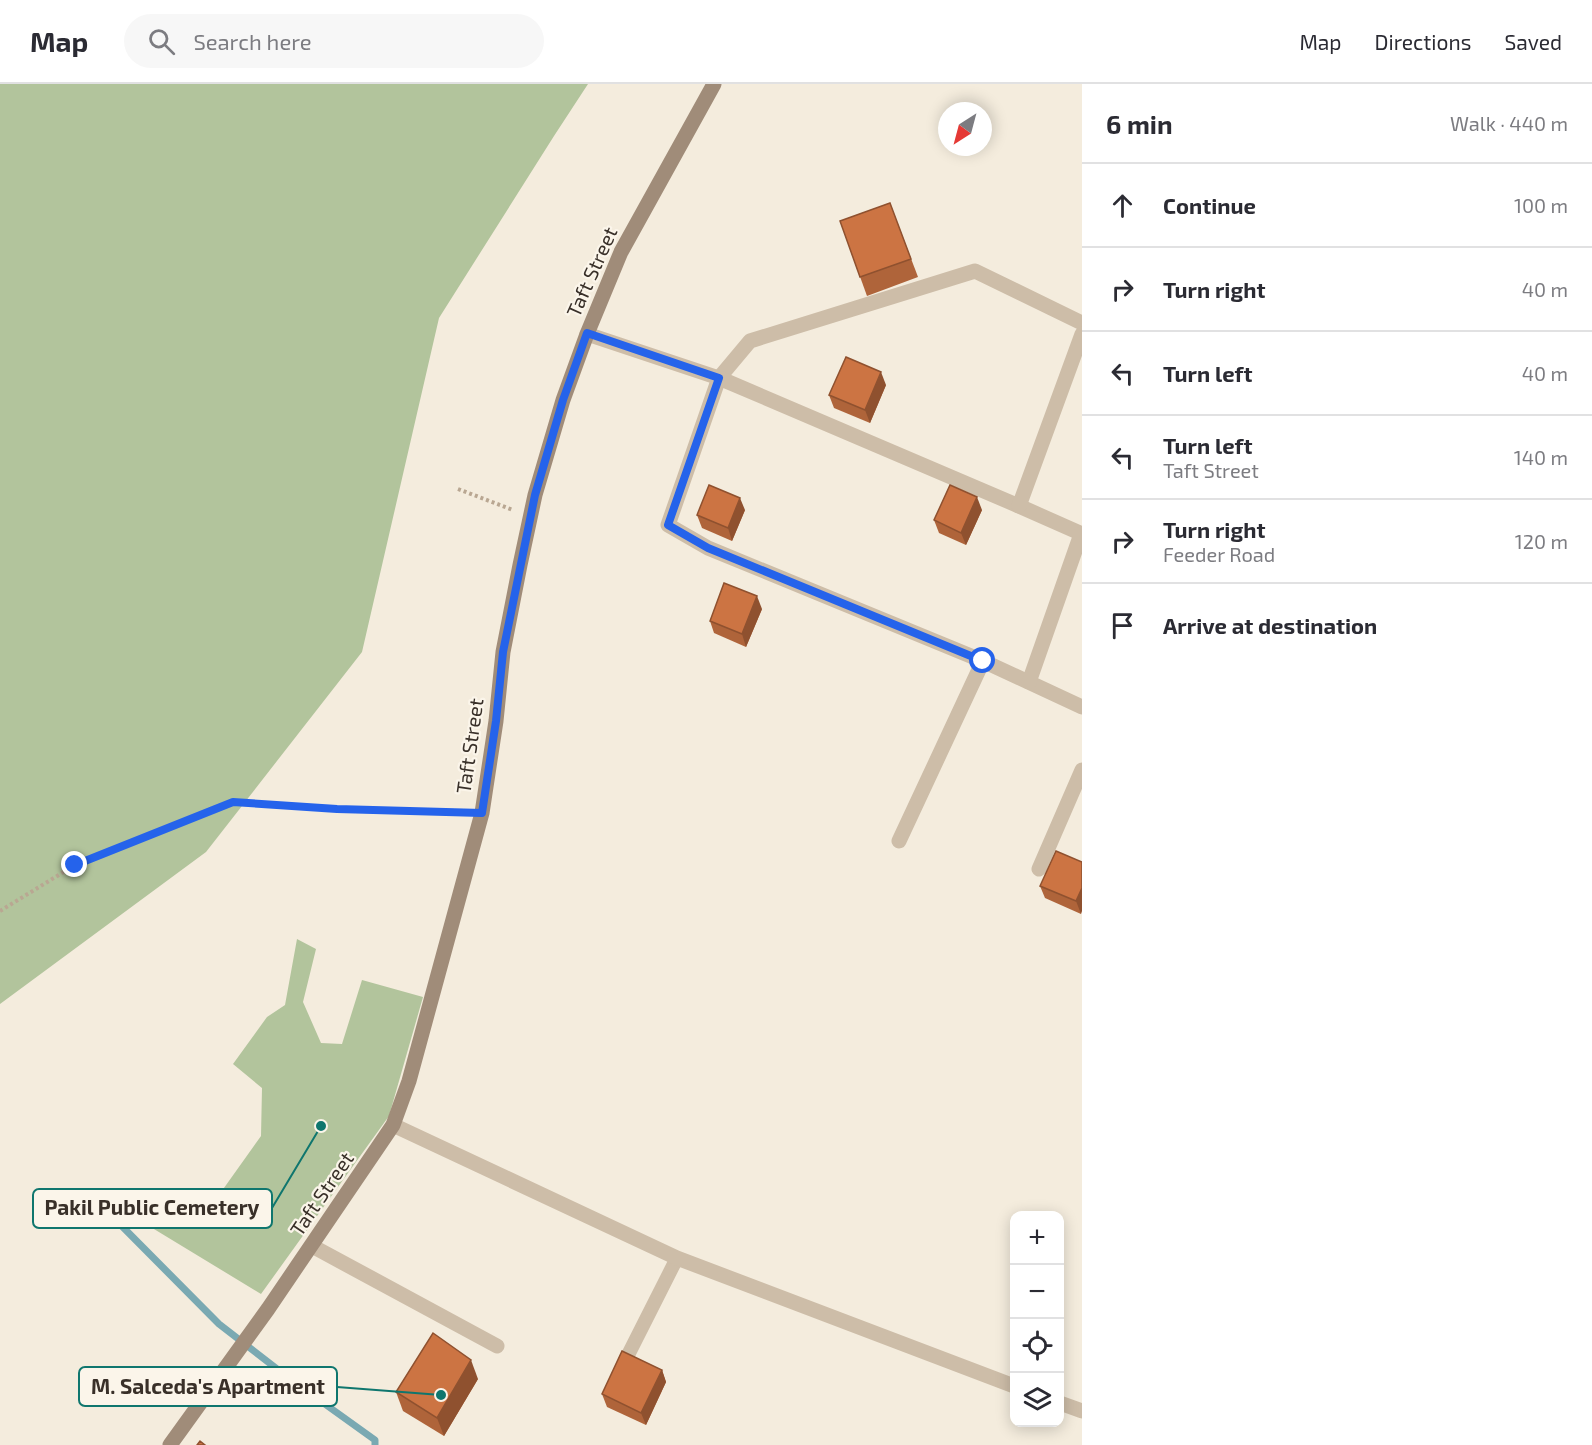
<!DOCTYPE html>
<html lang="en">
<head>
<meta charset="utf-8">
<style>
	:root { --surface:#fff; --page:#f7f7f7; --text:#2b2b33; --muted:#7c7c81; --line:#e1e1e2 }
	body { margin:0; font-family:"Exo 2",sans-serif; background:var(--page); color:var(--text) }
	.controls { position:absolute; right:18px; bottom:18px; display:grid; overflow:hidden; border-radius:12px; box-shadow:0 3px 15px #0003 }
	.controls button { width:54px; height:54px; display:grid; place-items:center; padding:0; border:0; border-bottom:2px solid var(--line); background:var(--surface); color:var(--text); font:30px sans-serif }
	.compass { position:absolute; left:938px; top:18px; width:54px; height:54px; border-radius:50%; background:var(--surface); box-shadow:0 3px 15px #0003; rotate:216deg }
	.stop { position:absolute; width:18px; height:18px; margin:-14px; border:4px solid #2563eb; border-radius:50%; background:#fff }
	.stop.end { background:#2563eb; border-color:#fff; box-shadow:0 2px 6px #0008 }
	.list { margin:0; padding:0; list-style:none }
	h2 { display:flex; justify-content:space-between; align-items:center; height:78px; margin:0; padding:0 24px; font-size:26px }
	h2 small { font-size:20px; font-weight:400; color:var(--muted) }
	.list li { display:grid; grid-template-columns:39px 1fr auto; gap:18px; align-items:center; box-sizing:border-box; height:84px; padding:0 24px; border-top:2px solid var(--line) }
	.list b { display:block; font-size:22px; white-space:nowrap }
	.list p { margin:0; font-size:20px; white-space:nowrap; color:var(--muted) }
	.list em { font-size:20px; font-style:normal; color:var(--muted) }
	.icon { flex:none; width:33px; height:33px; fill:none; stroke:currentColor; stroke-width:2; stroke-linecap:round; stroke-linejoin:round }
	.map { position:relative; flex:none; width:1082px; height:1361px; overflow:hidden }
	header { display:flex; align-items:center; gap:36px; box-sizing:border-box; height:84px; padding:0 30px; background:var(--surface); border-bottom:2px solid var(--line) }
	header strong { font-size:28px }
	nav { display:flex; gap:33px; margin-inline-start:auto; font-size:21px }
	.search { width:420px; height:54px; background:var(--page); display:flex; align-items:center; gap:15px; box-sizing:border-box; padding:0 21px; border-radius:33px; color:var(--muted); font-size:22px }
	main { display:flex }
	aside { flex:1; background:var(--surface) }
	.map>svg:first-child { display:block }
</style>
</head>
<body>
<header>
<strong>Map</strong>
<div class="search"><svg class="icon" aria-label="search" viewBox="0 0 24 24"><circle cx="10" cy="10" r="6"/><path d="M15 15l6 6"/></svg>Search here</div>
<nav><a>Map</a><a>Directions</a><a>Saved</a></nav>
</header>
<main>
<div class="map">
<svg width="1082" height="1361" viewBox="0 0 1082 1361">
	<rect width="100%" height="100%" fill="#f4ecdd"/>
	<!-- green -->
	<g fill="#b2c49c">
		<path d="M 0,0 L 588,0 L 554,52 L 439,234 L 362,568 L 206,768 L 0,920 Z"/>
		<path d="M 297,855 L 316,865 L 303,918 L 321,959 L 342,960 L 362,896 L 423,913 L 389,1032 L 261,1210 L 149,1142 L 178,1114 L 209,1125 L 261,1052 L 262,1004 L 233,980 L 267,933 L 285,921 Z"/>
	</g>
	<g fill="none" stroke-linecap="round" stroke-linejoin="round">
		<!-- stream -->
		<path stroke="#7aa9b2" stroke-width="7" d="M 91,1111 L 219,1240 L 290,1295 L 375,1356 L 375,1361"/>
		<!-- path -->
		<g stroke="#b9a792" stroke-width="4" stroke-dasharray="3 3" stroke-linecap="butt">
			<path d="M 458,405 L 513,426"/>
			<path d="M 0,827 L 75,781 L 233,718 L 337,725 L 463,728"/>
		</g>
		<!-- service -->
		<path stroke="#cdbda8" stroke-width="14" d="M 625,1277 L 677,1174"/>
		<!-- minor -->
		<g stroke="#cdbda8" stroke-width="15">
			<path d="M 1082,239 L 975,187 L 750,257 L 719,294 L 668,441 L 708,464 L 983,577 L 1082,623"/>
			<path d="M 587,250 L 719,294 L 1019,422 L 1082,450"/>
			<path d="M 1019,422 L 1082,250"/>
			<path d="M 1029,598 L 1081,450"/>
			<path d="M 899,757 L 983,577"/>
			<path d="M 1039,785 L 1082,686"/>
			<path d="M 393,1041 L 677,1174 L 1014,1302"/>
			<path d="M 312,1162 L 497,1262"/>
			<path d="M 1060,1319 L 1082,1327"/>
		</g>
		<!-- secondary -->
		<path stroke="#a08c79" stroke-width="15" d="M 170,1361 L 268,1225 L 393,1041 L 409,997 L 482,729 L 496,637 L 503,568 L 520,481 L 535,411 L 563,316 L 587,250 L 621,168 L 714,0"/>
	</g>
	<!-- wall -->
	<g fill="#af643a">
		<path d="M 890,119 L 918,193 L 867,212 L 840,137 Z"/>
		<path d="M 886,301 L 870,339 L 834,324 L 829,311 Z"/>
		<path d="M 745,426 L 732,457 L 702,444 L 697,431 Z"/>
		<path d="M 982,426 L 966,461 L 939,449 L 934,436 Z"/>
		<path d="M 762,525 L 746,563 L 714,549 L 710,537 Z"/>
		<path d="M 1082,778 L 1081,830 L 1045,814 L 1040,802 Z"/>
		<path d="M 662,1286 L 666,1298 L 646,1341 L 607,1323 L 602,1310 Z"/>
		<path d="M 478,1295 L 444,1352 L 403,1327 L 396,1308 Z"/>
	</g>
	<!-- shaded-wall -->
	<g fill="#8f512f">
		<path d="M 881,288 L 886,301 L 870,339 L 865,326 Z"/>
		<path d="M 977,413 L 982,426 L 966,461 L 961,449 Z"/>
		<path d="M 740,414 L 745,426 L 732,457 L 728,444 Z"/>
		<path d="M 757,512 L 762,525 L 746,563 L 742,550 Z"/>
		<path d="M 1082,804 L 1082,827 L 1081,830 L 1076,817 Z"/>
		<path d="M 471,1276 L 478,1295 L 444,1352 L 437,1334 Z"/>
		<path d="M 662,1286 L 666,1298 L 646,1341 L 641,1329 Z"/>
	</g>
	<!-- building -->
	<g fill="#cc7443" stroke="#8f512f" stroke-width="1.5">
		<path d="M 890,119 L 911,175 L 860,193 L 840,137 Z"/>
		<path d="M 846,273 L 881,288 L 865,326 L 829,311 Z"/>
		<path d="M 709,401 L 740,414 L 728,444 L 697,431 Z"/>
		<path d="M 950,401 L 977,413 L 961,449 L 934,436 Z"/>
		<path d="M 724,499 L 757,512 L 742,550 L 710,537 Z"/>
		<path d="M 1056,767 L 1082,778 L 1082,804 L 1076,817 L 1040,802 Z"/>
		<path d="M 433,1249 L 471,1276 L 437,1334 L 396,1308 Z"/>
		<path d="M 622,1267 L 662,1286 L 641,1329 L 602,1310 Z"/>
		<path d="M 200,1357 L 205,1361 L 197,1361 Z"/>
	</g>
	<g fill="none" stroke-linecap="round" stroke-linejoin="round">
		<!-- route -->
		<path stroke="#2563eb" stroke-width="8" d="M 75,781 L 233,718 L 337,725 L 482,729 L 496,637 L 503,568 L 535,411 L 563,316 L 587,249 L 719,294 L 668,441 L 708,464 L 983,577"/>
	</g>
	<g text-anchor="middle" stroke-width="4.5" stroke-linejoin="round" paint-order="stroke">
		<!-- street labels -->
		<g font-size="20" fill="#393029" stroke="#fbf5ea">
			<text transform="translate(592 188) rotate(-66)" y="7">Taft Street</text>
			<text transform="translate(470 662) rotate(-82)" y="7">Taft Street</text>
			<text transform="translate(322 1110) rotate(-56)" y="7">Taft Street</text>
		</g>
	</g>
	<!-- callouts -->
	<path fill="none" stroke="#0f766e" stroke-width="2" d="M321 1042L272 1124M441 1311L337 1303"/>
	<g fill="#0f766e" stroke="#fbf5ea" stroke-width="2">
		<circle cx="321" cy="1042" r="6"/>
		<circle cx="441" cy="1311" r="6"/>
	</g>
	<g fill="#fbf5ea" stroke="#0f766e" stroke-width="2">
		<rect x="33" y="1105" width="239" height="39" rx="6"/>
		<rect x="79" y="1283" width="258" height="39" rx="6"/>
	</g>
	<g font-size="21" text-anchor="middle" font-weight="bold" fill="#393029">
		<text x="152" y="1131">Pakil Public Cemetery</text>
		<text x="208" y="1310">M. Salceda's Apartment</text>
	</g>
</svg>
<div class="controls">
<button>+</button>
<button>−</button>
<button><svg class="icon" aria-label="locate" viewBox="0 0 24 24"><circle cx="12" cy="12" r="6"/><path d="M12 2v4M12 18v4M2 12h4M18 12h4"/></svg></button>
<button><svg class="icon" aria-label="layers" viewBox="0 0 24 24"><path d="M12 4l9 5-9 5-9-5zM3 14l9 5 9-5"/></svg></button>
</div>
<svg class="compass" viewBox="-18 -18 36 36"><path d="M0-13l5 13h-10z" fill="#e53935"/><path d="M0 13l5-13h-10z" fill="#7c7c81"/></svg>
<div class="stop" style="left:983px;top:577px"></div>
<div class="stop end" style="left:75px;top:781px"></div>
</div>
<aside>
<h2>6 min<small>Walk · 440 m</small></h2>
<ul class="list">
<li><svg class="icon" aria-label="ahead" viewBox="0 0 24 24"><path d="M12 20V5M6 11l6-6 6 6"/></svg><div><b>Continue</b></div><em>100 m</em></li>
<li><svg class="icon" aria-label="right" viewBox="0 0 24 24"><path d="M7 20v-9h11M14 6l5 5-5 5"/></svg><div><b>Turn right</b></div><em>40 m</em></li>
<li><svg class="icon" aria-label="left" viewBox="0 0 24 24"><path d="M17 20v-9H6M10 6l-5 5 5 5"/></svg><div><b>Turn left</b></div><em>40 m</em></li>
<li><svg class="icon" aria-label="left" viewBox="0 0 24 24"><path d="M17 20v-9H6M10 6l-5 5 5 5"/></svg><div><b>Turn left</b><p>Taft Street</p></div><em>140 m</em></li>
<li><svg class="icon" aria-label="right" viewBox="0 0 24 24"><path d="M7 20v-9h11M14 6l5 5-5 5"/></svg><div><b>Turn right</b><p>Feeder Road</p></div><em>120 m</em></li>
<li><svg class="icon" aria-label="arrive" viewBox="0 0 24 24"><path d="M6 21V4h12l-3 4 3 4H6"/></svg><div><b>Arrive at destination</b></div></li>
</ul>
</aside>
</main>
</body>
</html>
